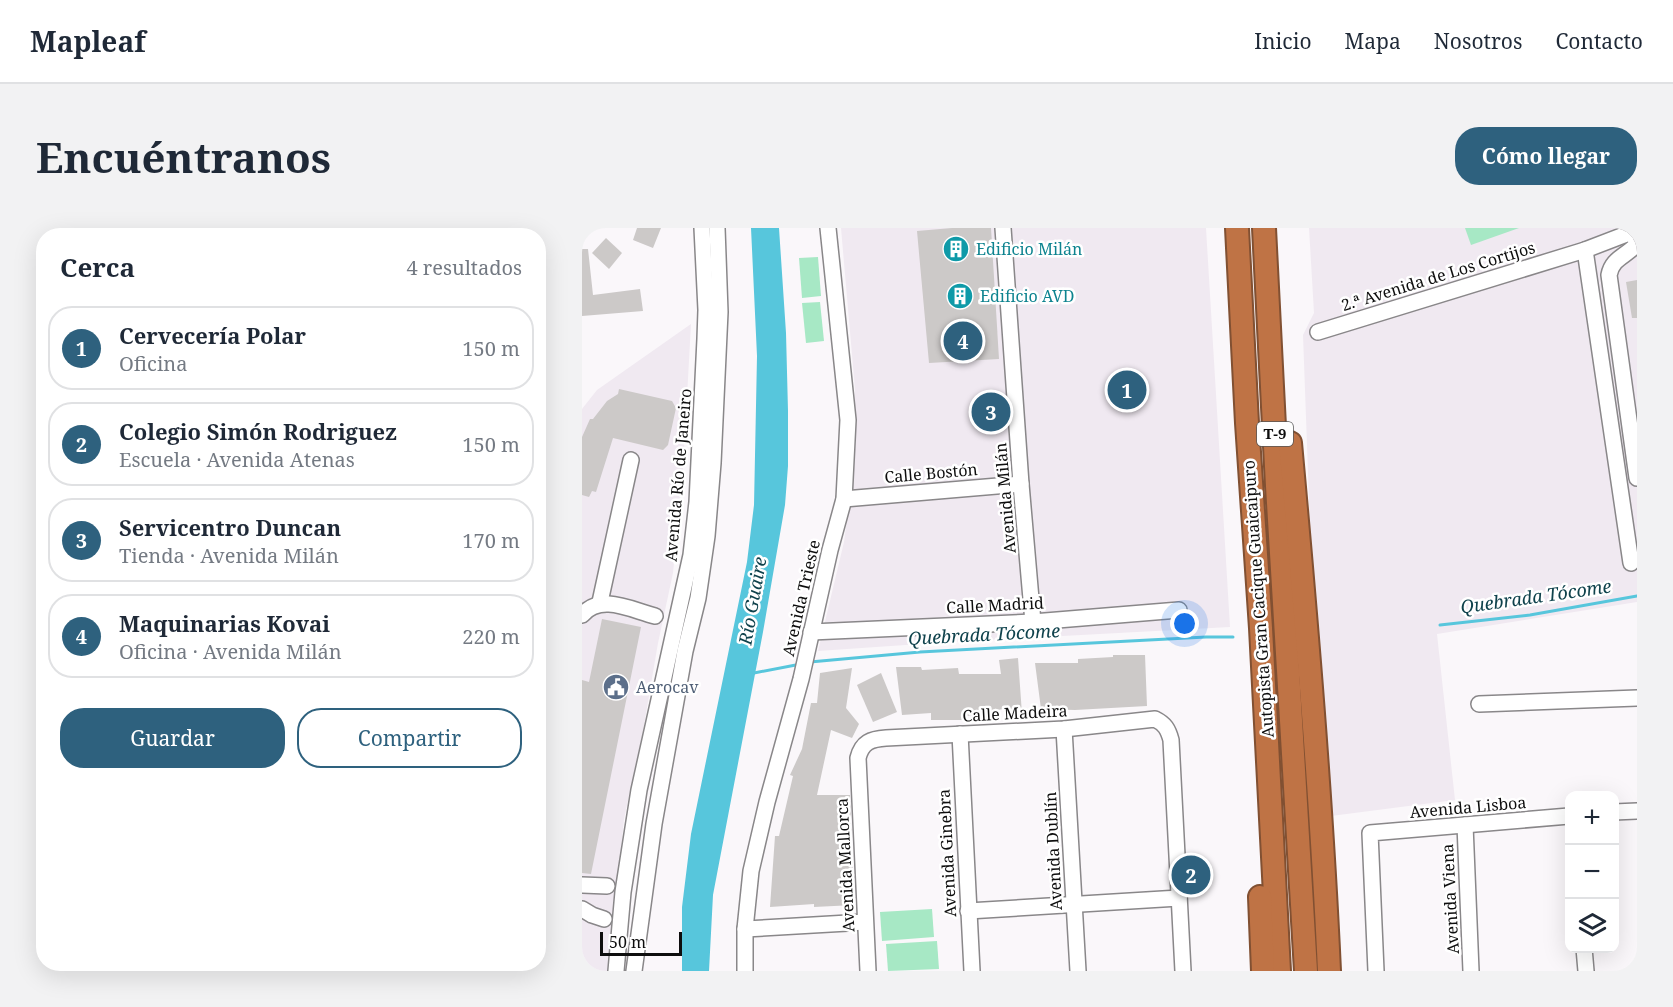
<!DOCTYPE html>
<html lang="es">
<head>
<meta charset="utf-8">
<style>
	:root { --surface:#fff; --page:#f2f2f3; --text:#1f2937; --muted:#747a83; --line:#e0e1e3; --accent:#2e617e }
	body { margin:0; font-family:"Noto Serif",serif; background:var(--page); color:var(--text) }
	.controls { position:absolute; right:18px; bottom:18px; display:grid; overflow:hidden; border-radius:12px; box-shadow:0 6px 24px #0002 }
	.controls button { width:54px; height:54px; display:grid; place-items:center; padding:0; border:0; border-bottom:2px solid var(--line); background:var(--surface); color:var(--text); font:30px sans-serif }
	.scale { position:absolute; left:18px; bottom:15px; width:82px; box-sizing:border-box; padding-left:6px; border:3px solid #0e0e0e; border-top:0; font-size:16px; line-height:21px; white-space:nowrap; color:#0e0e0e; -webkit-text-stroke:4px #fff; paint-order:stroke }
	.you { position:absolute; left:603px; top:396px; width:21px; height:21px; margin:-15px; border:4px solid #fff; border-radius:50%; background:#1a73e8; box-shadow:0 0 0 9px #1a73e833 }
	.badge { display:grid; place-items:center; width:39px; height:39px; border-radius:50%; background:var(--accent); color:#fff; font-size:20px; font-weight:700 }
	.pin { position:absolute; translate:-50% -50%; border:3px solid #fff; box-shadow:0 2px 6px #0006 }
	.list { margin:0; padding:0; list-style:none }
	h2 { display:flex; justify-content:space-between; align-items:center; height:78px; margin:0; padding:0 24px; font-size:26px }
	h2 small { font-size:20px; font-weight:400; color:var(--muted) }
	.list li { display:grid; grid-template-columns:39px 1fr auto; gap:18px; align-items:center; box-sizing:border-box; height:84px; margin:0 12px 12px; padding:0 12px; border:2px solid var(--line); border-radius:24px }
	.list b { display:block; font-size:22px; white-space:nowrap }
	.list p { margin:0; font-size:20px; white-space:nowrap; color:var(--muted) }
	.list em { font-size:20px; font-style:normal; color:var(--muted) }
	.actions { display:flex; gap:12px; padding:18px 24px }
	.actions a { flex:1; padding:14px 0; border:2px solid var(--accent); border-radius:24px; text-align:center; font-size:21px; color:var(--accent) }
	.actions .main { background:var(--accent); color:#fff }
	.icon { flex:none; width:33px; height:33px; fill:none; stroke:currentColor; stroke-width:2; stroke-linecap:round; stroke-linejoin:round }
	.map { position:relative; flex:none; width:1055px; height:743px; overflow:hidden; border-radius:24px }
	header { display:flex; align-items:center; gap:36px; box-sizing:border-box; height:84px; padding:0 30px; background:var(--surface); border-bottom:2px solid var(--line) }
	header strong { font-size:28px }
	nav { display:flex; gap:33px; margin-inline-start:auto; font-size:21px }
	.intro { display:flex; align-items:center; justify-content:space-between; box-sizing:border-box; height:144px; padding:0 36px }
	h1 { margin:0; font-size:42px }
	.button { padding:15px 27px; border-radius:24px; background:var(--accent); color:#fff; font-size:21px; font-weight:700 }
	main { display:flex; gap:36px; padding:0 36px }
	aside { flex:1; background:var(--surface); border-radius:24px; box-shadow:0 6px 24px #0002 }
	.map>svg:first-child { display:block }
</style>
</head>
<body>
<header>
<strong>Mapleaf</strong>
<nav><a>Inicio</a><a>Mapa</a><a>Nosotros</a><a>Contacto</a></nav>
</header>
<div class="intro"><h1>Encuéntranos</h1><a class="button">Cómo llegar</a></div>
<main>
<aside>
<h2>Cerca<small>4 resultados</small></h2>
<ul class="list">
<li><span class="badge">1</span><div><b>Cervecería Polar</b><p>Oficina</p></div><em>150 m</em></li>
<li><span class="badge">2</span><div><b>Colegio Simón Rodriguez</b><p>Escuela · Avenida Atenas</p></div><em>150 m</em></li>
<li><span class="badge">3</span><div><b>Servicentro Duncan</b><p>Tienda · Avenida Milán</p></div><em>170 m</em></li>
<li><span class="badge">4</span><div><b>Maquinarias Kovai</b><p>Oficina · Avenida Milán</p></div><em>220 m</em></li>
</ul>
<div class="actions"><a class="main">Guardar</a><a>Compartir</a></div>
</aside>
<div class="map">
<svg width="1055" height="743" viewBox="0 0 1055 743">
	<rect width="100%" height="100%" fill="#faf7fa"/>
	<!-- built -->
	<g fill="#f0e9f1">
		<path d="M 259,0 L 624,0 L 648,399 L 367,414 L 236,423 L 262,314 L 271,245 L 273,161 Z"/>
		<path d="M 727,0 L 1055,0 L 1055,374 L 855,406 L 873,572 L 749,588 L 729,327 L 721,107 L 732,85 Z"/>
		<path d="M 109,96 L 101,241 L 91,345 L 76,415 L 61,503 L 42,591 L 27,743 L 0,743 L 0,181 L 15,162 Z"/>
	</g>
	<!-- green -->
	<g fill="#a7e8c5">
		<path d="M 883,0 L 937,0 L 889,17 Z"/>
		<path d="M 236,29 L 239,68 L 220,70 L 217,30 Z"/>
		<path d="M 238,74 L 242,113 L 224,115 L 220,75 Z"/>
		<path d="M 350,681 L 352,709 L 300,713 L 298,684 Z"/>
		<path d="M 355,713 L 357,741 L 306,743 L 304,716 Z"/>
	</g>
	<!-- water -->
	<path fill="#57c6dc" d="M 169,0 L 197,0 L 204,105 L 206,183 L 206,238 L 203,277 L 181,404 L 131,667 L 127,743 L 100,743 L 100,679 L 109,606 L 165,334 L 172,277 L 175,128 Z"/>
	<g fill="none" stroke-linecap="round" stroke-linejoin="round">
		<!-- stream -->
		<g stroke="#57c6dc" stroke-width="3">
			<path d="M 858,397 L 948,387 L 1055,368"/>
			<path d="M 228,434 L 338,424 L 624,409 L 651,409"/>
			<path d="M 172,445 L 219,436"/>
		</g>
	</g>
	<!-- building -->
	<g fill="#ccc9c8">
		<path d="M 55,0 L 79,0 L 71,20 L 51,12 Z"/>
		<path d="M 370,0 L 409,0 L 417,131 L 347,135 L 335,3 Z"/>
		<path d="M 24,10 L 40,25 L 27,41 L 10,25 Z"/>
		<path d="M 0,21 L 6,21 L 11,67 L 58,61 L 61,83 L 0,88 Z"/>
		<path d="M 1055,52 L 1055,90 L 1050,90 L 1044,54 Z"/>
		<path d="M 37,161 L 90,173 L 94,180 L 86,217 L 81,222 L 31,210 L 14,264 L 10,263 L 7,269 L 0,267 L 0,209 L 8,191 L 11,191 L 25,173 L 36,166 Z"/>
		<path d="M 20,391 L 59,399 L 9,646 L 0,645 L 0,452 L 7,454 Z"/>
		<path d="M 531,427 L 563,427 L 565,478 L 493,482 L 459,481 L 453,435 L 496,435 L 496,431 L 531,429 Z"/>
		<path d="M 436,430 L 440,486 L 422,484 L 421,481 L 380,489 L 380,492 L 349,492 L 349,485 L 320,487 L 314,439 L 339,439 L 340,442 L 376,440 L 377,446 L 419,446 L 417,432 Z"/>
		<path d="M 270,440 L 264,480 L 277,496 L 270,510 L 249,502 L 235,567 L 268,567 L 272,677 L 232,679 L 232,676 L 188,679 L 193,608 L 197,608 L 211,548 L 208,547 L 220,521 L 229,475 L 235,475 L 238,445 Z"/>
		<path d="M 299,445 L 315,484 L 291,494 L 275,457 Z"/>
	</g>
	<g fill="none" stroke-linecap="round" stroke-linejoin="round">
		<defs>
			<g id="minor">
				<path d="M 421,0 L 439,256 L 451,394"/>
				<path d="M 1051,3 L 1054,14 L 1053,18 C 1042,29 1030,31 1027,47 L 1055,250"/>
				<path d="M 1003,22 L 1049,335"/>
				<path d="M 736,104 L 1003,22 L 1055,2"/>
				<path d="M 262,271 L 439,256"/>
				<path d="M 18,374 L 49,232"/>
				<path d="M 0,387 C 19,365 49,382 73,388"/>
				<path d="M 229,404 L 451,394 L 597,382"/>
				<path d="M 897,476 L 1055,470"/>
				<path d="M 482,501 L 496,743"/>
				<path d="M 378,506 L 390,743"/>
				<path d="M 1032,584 L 1055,583"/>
				<path d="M 883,597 L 889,743"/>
				<path d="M 0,657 L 25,658"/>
				<path d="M 0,681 L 10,687 L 22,691"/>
				<path d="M 386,683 L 597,670"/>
				<path d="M 163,701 L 283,694"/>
				<path d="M 1002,720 L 1004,743"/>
				<path d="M 34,743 L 41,664 L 57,562 L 109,327 L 115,274 L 123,111 L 124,82 L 120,0"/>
				<path d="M 52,743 L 72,596 L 103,423 L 116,370 L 125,308 L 131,235 L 138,84 L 135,0"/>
				<path d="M 163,743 L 163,701 L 169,643 L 185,574 L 219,451 L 248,322 L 262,271 L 266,192 L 246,0"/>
				<path d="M 286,743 L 276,530 C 280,514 289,511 304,510 L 482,501 L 573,491 C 583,496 586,501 589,512 L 601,743"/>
				<path d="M 794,743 L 788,605 L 987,588"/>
			</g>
			<g id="highway">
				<path d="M 655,0 L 665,195 L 679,400 L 697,743"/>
				<path d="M 682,0 L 695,258 L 724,743"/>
				<path d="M 708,215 C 724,391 739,567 747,743"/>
				<path d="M 678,669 L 681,743"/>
			</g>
		</defs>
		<!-- minor casing -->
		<use href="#minor" stroke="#898789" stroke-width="18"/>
		<!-- highway casing -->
		<use href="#highway" stroke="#815032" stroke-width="26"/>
		<!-- minor -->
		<use href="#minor" stroke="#fff" stroke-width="15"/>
		<!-- highway -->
		<use href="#highway" stroke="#bf7345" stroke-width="22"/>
	</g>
	<!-- icons -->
	<defs>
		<symbol id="building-disc" viewBox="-11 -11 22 22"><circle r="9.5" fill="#0f9aa8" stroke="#fff"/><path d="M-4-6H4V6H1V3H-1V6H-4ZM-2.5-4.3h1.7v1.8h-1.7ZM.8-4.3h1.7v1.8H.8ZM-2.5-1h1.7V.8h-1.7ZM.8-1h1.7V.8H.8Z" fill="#fff"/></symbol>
		<symbol id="civic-disc" viewBox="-11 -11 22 22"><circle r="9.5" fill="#5c6f8a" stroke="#fff"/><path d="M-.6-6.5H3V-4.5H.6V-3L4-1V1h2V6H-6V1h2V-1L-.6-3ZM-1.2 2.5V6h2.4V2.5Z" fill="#fff"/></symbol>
	</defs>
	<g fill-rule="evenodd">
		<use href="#building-disc" x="359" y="6" width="30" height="30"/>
		<use href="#building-disc" x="363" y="53" width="30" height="30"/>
		<use href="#civic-disc" x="19" y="444" width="30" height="30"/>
	</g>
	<g text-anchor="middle" stroke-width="5" stroke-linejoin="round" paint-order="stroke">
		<!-- shield labels -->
		<rect fill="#fff" stroke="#565656" stroke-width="1.5" x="675" y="194" width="36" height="24" rx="4.5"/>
		<g font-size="15" font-weight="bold" fill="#0e0e0e">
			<text x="693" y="211">T-9</text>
		</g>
		<!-- culture labels -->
		<g font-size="16" fill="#0d838f" stroke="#fff" text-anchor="start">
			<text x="394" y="27">Edificio Milán</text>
			<text x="398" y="74">Edificio AVD</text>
		</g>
		<!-- street labels -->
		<g font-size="16" fill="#0e0e0e" stroke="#fff">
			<text transform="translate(856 48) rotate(-17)" y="6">2.ª Avenida de Los Cortijos</text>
			<text transform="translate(349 245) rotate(-5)" y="6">Calle Bostón</text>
			<text transform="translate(96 247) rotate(-85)" y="6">Avenida Río de Janeiro</text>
			<text transform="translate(423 270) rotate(-95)" y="6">Avenida Milán</text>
			<text transform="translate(219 370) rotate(-77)" y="6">Avenida Trieste</text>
			<text transform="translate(676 371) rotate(-94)" y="6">Autopista Gran Cacique Guaicaipuro</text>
			<text transform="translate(413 377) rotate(-3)" y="6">Calle Madrid</text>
			<text transform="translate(433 485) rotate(-3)" y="6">Calle Madeira</text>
			<text transform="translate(886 579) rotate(-5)" y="6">Avenida Lisboa</text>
			<text transform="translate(471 623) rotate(-93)" y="6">Avenida Dublín</text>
			<text transform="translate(365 625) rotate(-93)" y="6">Avenida Ginebra</text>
			<text transform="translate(263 637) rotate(-93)" y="6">Avenida Mallorca</text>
			<text transform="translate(868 671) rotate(-93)" y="6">Avenida Viena</text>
		</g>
		<!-- service labels -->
		<g font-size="16" fill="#4e5e75" stroke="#fff" text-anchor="start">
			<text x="54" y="465">Aerocav</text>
		</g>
		<!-- water labels -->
		<g font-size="18" font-style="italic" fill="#0f424c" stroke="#fff">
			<text transform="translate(954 369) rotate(-8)" y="6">Quebrada Tócome</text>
			<text transform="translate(171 373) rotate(-80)" y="6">Río Guaire</text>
			<text transform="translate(402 407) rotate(-3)" y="6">Quebrada Tócome</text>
		</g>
	</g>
</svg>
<div class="controls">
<button>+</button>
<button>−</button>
<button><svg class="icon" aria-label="layers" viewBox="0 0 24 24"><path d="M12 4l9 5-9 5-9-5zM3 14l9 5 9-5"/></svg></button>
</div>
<div class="scale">50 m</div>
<div class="you"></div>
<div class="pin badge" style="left:545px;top:162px">1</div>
<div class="pin badge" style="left:609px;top:647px">2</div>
<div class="pin badge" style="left:409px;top:184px">3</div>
<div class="pin badge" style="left:381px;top:113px">4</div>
</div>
</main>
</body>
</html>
